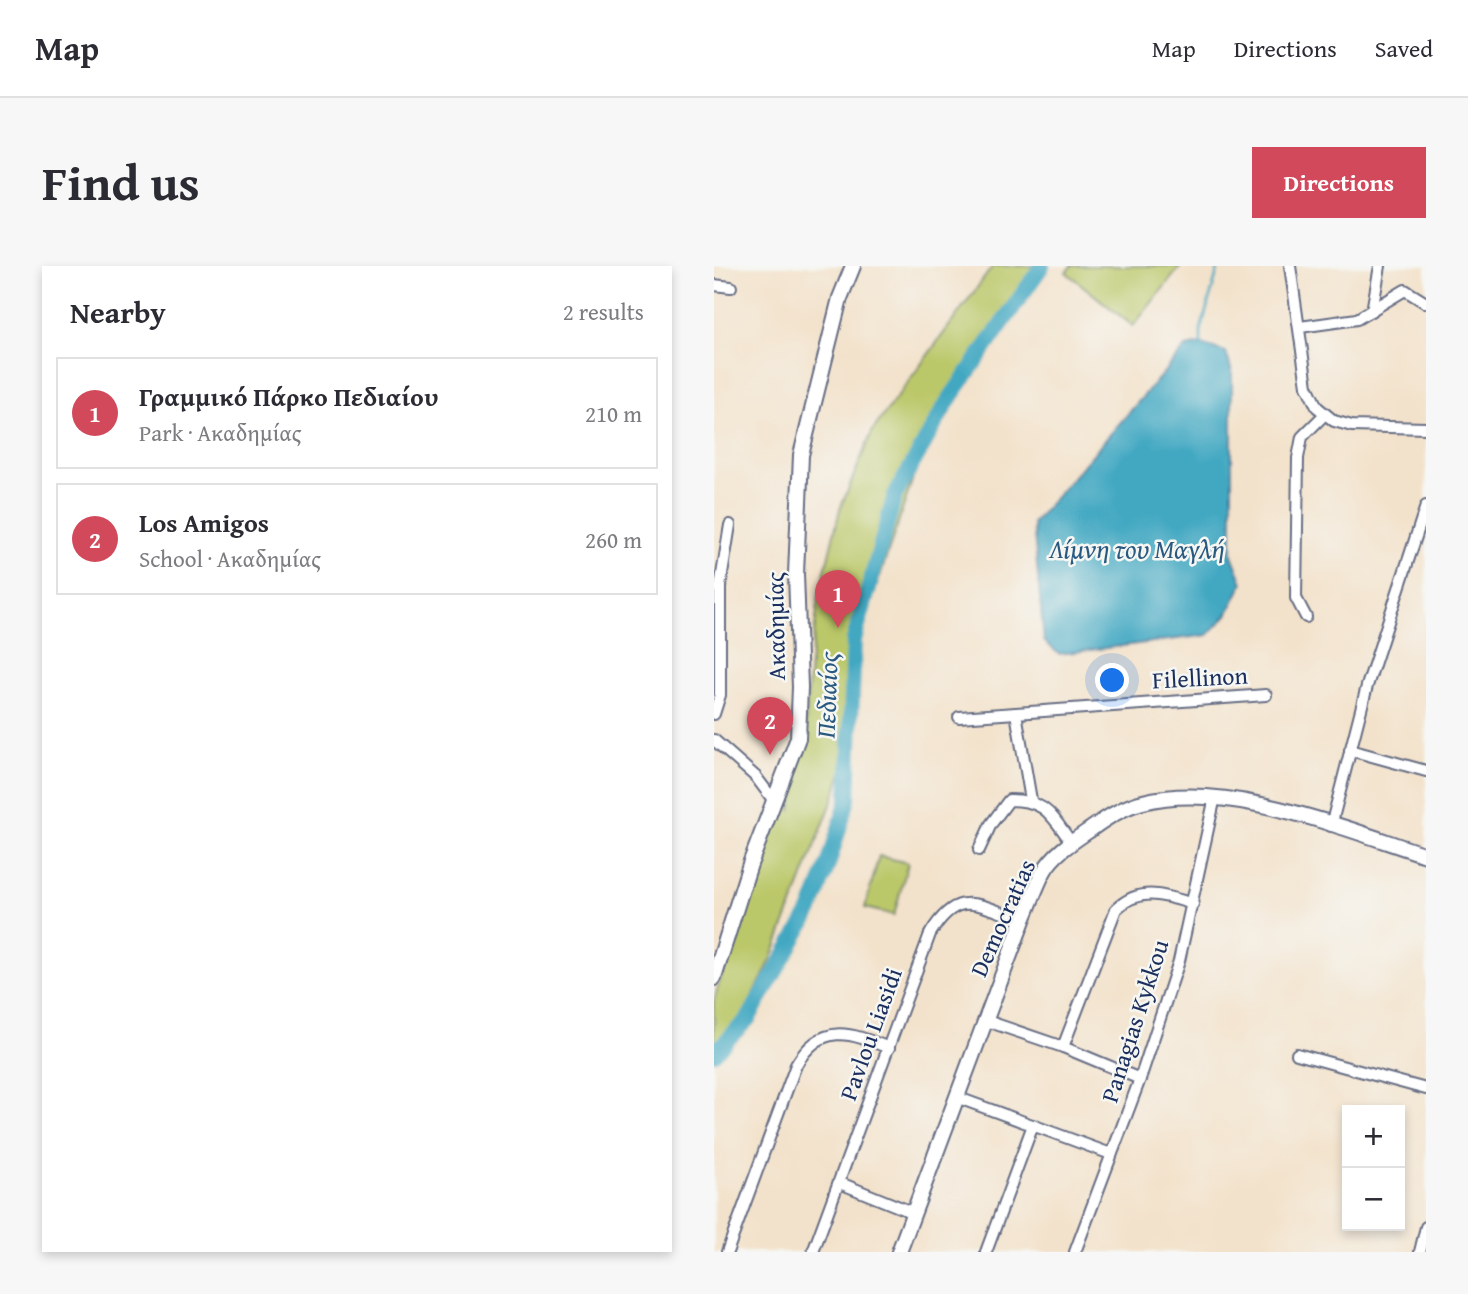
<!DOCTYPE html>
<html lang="en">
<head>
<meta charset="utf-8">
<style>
	:root { --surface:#fff; --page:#f7f7f7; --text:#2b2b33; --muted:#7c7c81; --line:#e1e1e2; --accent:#d1495b }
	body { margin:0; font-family:"Gentium Book Plus",serif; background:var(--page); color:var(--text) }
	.controls { position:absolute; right:21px; bottom:21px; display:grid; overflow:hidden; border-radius:0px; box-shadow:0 4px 10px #0003 }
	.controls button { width:63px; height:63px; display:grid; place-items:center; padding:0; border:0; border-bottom:2px solid var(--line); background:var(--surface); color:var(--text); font:35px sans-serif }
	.you { position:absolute; left:399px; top:415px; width:24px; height:24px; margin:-18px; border:5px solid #fff; border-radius:50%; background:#1a73e8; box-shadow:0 0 0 10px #1a73e833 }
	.badge { display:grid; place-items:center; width:46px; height:46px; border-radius:50%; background:var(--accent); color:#fff; font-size:23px; font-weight:700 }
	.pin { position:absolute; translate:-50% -58px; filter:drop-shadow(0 2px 4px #0008) }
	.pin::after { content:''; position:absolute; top:37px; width:24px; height:21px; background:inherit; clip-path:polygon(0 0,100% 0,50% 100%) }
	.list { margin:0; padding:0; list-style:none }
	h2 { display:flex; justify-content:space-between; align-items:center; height:91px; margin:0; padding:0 28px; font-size:30px }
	h2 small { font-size:23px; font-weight:400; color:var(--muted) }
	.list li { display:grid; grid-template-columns:46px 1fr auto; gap:21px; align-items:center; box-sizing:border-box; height:112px; margin:0 14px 14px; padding:0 14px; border:2px solid var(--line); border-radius:0px }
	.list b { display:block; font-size:26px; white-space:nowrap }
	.list p { margin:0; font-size:23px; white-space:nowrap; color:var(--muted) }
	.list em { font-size:23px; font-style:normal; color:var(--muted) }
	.map { position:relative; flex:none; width:712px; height:986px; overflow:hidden; border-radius:0px }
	header { display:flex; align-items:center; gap:42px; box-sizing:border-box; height:98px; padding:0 35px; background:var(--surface); border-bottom:2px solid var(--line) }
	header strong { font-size:33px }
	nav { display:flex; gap:38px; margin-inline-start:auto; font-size:24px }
	.intro { display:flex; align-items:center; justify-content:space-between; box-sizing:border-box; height:168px; padding:0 42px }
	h1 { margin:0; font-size:49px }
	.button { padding:18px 32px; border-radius:0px; background:var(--accent); color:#fff; font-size:24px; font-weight:700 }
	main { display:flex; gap:42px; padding:0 42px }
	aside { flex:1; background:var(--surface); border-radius:0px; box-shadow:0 4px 10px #0003 }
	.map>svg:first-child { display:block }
</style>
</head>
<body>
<header>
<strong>Map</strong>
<nav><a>Map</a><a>Directions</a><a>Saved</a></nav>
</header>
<div class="intro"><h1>Find us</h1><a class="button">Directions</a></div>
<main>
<aside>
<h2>Nearby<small>2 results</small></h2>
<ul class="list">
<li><span class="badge">1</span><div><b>Γραμμικό Πάρκο Πεδιαίου</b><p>Park · Ακαδημίας</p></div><em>210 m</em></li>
<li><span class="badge">2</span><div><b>Los Amigos</b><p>School · Ακαδημίας</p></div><em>260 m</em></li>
</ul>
</aside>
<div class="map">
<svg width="712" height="986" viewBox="0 0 712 986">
	<rect width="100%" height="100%" fill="#f6f6f2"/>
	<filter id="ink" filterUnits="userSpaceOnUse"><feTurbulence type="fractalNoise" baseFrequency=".0143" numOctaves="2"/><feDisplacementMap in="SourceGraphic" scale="14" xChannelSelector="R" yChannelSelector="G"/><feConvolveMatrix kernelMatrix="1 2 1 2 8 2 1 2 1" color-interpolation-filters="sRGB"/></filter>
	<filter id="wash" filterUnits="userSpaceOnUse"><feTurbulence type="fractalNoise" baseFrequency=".00686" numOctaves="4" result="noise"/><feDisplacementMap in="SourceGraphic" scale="28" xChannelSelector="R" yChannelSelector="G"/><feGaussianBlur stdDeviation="1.57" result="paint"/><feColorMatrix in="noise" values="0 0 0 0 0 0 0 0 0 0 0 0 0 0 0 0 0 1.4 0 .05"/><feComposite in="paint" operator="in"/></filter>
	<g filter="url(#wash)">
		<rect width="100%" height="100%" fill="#f3e2cb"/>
		<!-- green -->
		<g fill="#bbc869" stroke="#6b7c64" stroke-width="2">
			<path d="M 279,0 L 322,0 L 229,135 L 202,203 L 138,394 L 128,506 L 121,528 L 57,694 L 30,748 L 0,786 L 0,734 L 40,604 L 50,589 L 70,536 L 75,535 L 73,539 L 77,544 L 81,526 L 72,523 L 90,478 L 96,398 L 105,330 L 126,243 L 159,164 Z"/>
			<path d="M 357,0 L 467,0 L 419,60 L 352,6 Z"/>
			<path d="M 165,590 L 194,597 L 180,649 L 151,642 Z"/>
		</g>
		<!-- water -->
		<path fill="#42a8c2" stroke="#2e6c90" stroke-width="2" d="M 487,78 L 512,86 L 518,106 L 518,289 L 529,317 L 513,349 L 494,369 L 345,388 L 330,375 L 319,257 L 472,81 Z"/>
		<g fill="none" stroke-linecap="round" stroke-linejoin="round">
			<!-- stream -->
			<path stroke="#42a8c2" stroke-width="2.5" d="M 487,78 L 487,63 L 505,0"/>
			<!-- river -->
			<path stroke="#42a8c2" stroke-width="16" d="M 0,787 L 34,753 L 97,644 L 115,596 L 134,533 L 140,374 L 181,229 L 234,135 L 328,0"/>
		</g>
	</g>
	<g filter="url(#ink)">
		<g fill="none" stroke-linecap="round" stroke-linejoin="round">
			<defs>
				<g id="minor">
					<path d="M 576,0 L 593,120 L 603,141 L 620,155 L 638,160 L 712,162"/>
					<path d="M 0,19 L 17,21"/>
					<path d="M 658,45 L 666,0"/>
					<path d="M 586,61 L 643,53 L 691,24 L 712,37"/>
					<path d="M 592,351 L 582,332 L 584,192 L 588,171 L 610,149"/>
					<path d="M 0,448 L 6,429 L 6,321 L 16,259"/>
					<path d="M 245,451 L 302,447"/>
					<path d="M 0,474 L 42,511 L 60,535"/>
					<path d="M 636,484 L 712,505"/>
					<path d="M 317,534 L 302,447 L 552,429"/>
					<path d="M 617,560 L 653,420 L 712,240"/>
					<path d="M 265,584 L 277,558 L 295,534 C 332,534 337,549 357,576"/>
					<path d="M 270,754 L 349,781 L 426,813"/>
					<path d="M 349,781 L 402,643 C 426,620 450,629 479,638"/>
					<path d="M 583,788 L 712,823"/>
					<path d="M 242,831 L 397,888"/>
					<path d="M 126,917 L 200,947"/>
					<path d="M 13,986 L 82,799 C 107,756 135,766 175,782"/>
					<path d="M 99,986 L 216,668 C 245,620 264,640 309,654"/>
					<path d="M 272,986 L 319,859"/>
					<path d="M 361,986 L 426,813 L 465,695 L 501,531"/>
					<path d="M 706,986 L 712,961"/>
				</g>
				<g id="tertiary">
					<path d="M 0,712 L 36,598 L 84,472 L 86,421 L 82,308 L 87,189 L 126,32 L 139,0"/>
					<path d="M 185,986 L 309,654 C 316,638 322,620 330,605 C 340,587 361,574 377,563 C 392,552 411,540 429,536 C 513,514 631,563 712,589"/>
				</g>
			</defs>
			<!-- minor casing -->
			<use href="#minor" stroke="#676e84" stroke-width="14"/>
			<!-- tertiary casing -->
			<use href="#tertiary" stroke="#676e84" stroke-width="18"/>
			<!-- minor -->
			<use href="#minor" stroke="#fff" stroke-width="10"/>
			<!-- tertiary -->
			<use href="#tertiary" stroke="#fff" stroke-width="14"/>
		</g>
	</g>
	<g text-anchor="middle" stroke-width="5" stroke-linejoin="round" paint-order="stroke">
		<!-- street labels -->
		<g font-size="24" fill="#1b2f5e" stroke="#f6f6f2">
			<text transform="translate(62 360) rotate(-91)" y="8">Ακαδημίας</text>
			<text transform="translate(486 412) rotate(-3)" y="8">Filellinon</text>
			<text transform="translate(289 652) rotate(-66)" y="8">Democratias</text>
			<text transform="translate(421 755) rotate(-72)" y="8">Panagias Kykkou</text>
			<text transform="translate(157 768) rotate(-70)" y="8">Pavlou Liasidi</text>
		</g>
		<!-- water labels -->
		<g font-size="26" font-style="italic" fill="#295981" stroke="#f6f6f2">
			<text x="423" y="292">Λίμνη του Μαγλή</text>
			<text transform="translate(113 429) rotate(-88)" y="9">Πεδιαίος</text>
		</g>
	</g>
</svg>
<div class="controls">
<button>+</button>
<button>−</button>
</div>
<div class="you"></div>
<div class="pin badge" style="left:124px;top:362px">1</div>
<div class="pin badge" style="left:56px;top:489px">2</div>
</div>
</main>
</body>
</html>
